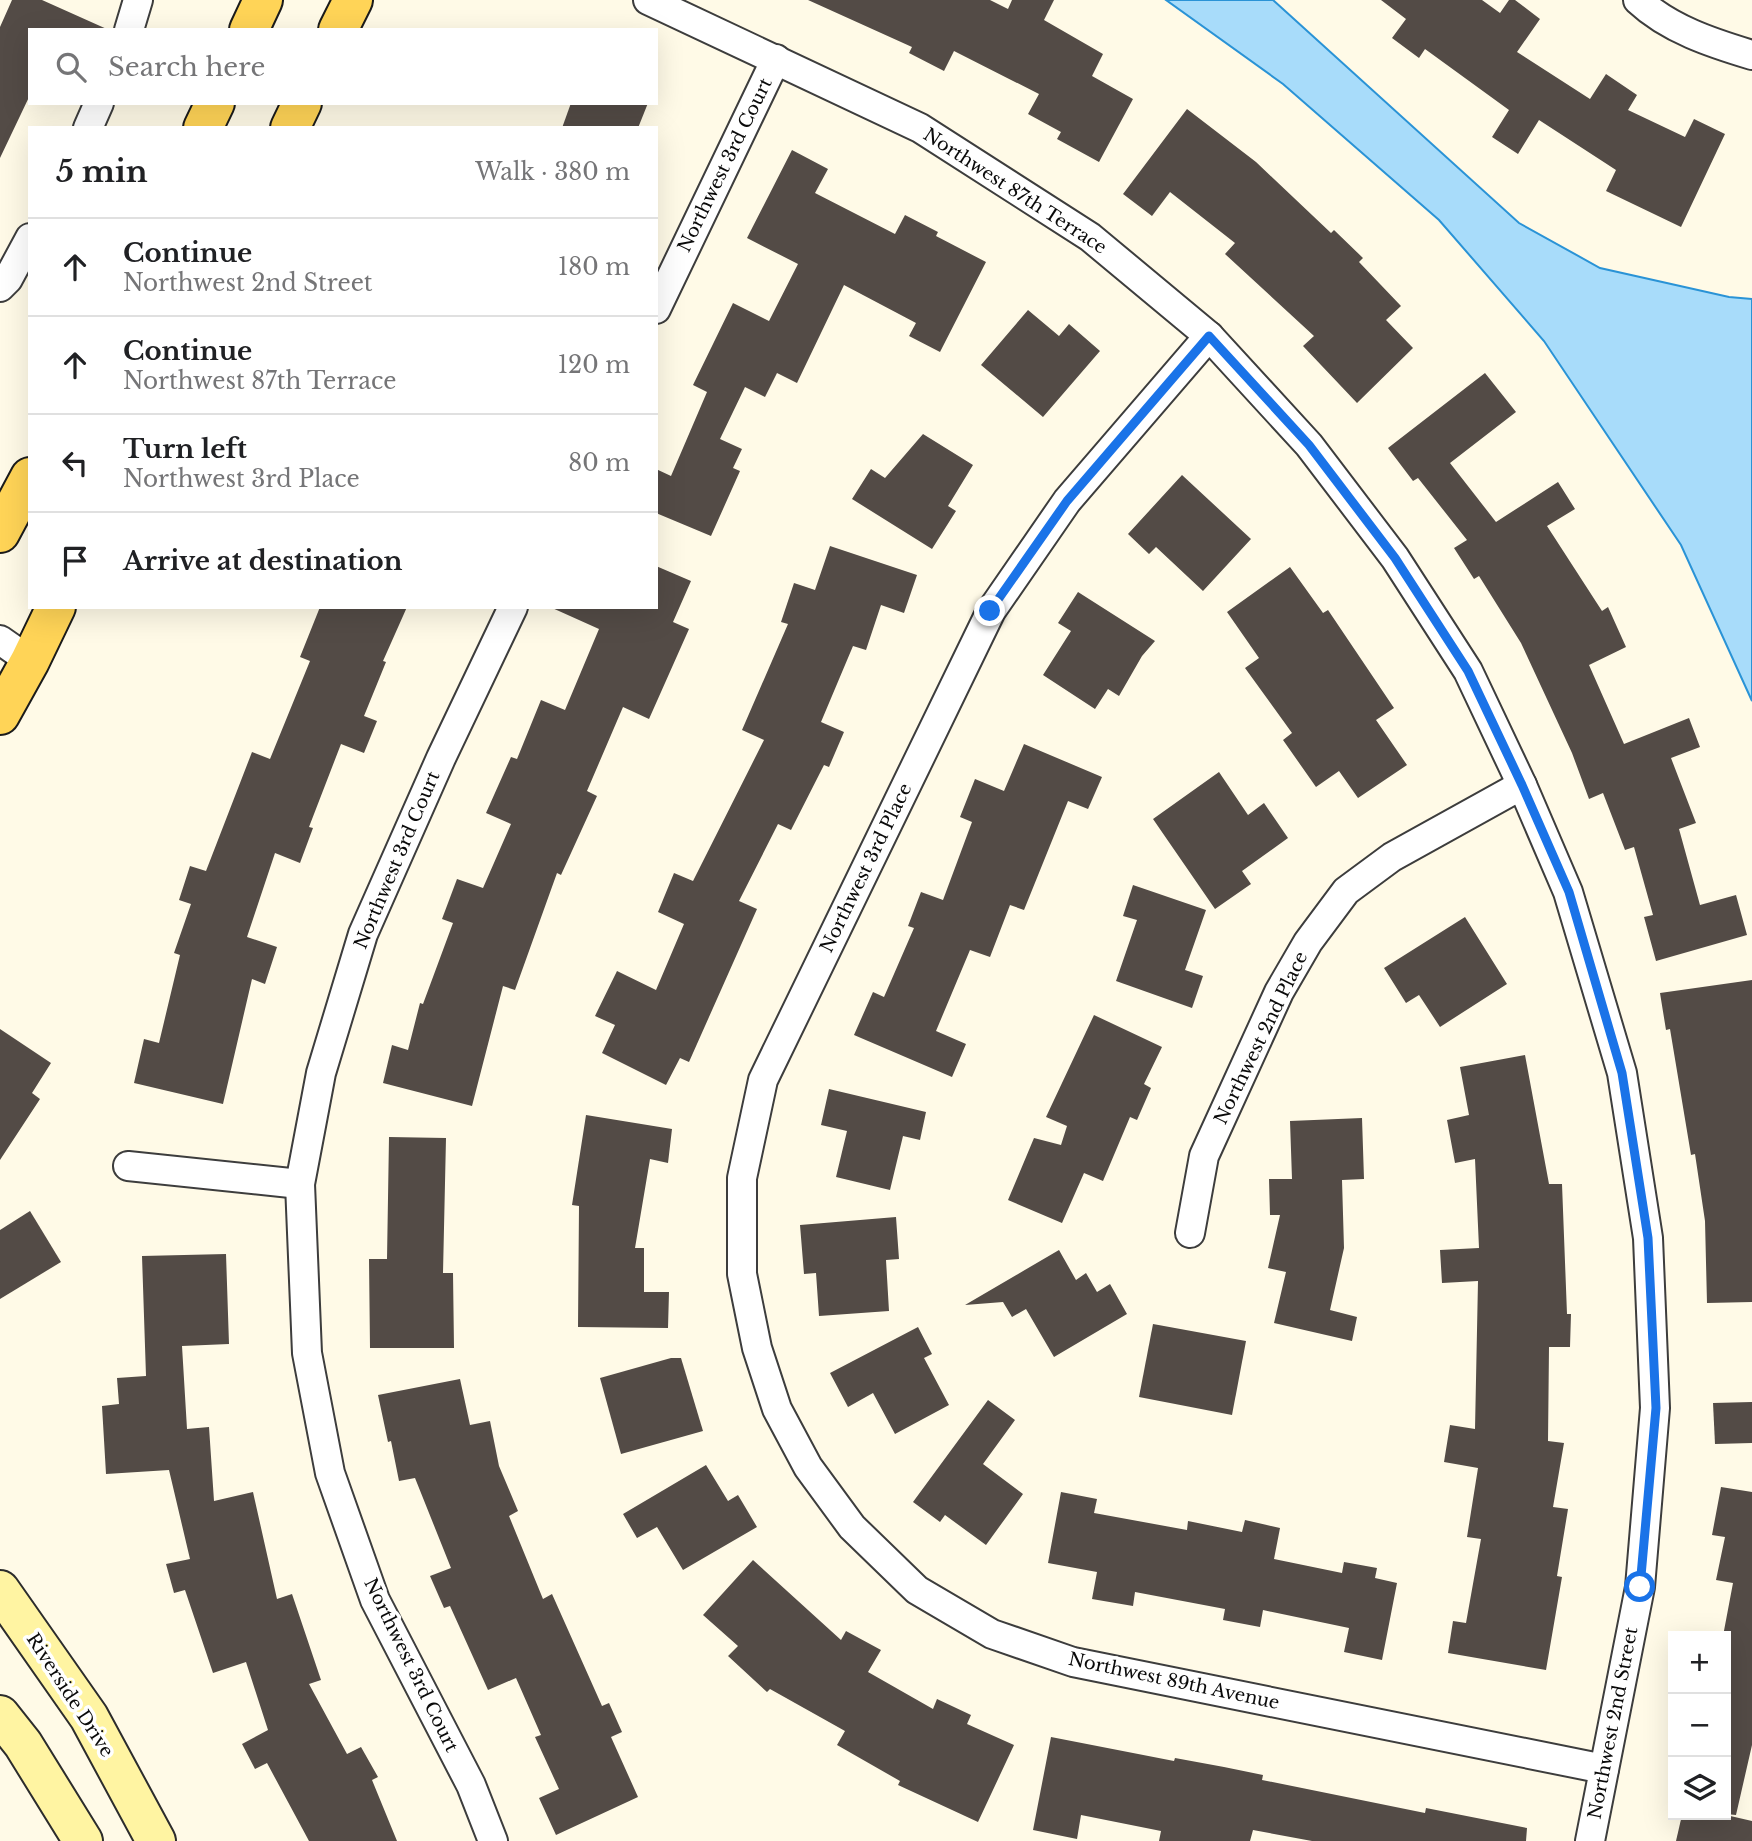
<!DOCTYPE html>
<html lang="en">
<head>
<meta charset="utf-8">
<style>
	:root { --surface:#fff; --page:#f2f2f2; --text:#202124; --muted:#757577; --line:#e0e0e0 }
	body { margin:0; font-family:"Libre Baskerville",serif; background:var(--page); color:var(--text) }
	.controls { position:absolute; right:21px; bottom:21px; display:grid; overflow:hidden; border-radius:0px; box-shadow:0 7px 28px #0002 }
	.controls button { width:63px; height:63px; display:grid; place-items:center; padding:0; border:0; border-bottom:2px solid var(--line); background:var(--surface); color:var(--text); font:35px sans-serif }
	.stop { position:absolute; width:21px; height:21px; margin:-16px; border:5px solid #1a73e8; border-radius:50%; background:#fff }
	.stop.end { background:#1a73e8; border-color:#fff; box-shadow:0 2px 7px #0008 }
	.list { margin:0; padding:0; list-style:none }
	h2 { display:flex; justify-content:space-between; align-items:center; height:91px; margin:0; padding:0 28px; font-size:30px }
	h2 small { font-size:23px; font-weight:400; color:var(--muted) }
	.list li { display:grid; grid-template-columns:46px 1fr auto; gap:21px; align-items:center; box-sizing:border-box; height:98px; padding:0 28px; border-top:2px solid var(--line) }
	.list b { display:block; font-size:26px; white-space:nowrap }
	.list p { margin:0; font-size:23px; white-space:nowrap; color:var(--muted) }
	.list em { font-size:23px; font-style:normal; color:var(--muted) }
	.icon { flex:none; width:38px; height:38px; fill:none; stroke:currentColor; stroke-width:2; stroke-linecap:round; stroke-linejoin:round }
	.map { position:relative; flex:none; width:1752px; height:1841px; overflow:hidden }
	.search { position:absolute; background:var(--surface); box-shadow:0 7px 28px #0002; left:28px; top:28px; width:630px; height:77px; display:flex; align-items:center; gap:18px; box-sizing:border-box; padding:0 24px; border-radius:0px; color:var(--muted); font-size:26px }
	.panel { position:absolute; background:var(--surface); box-shadow:0 7px 28px #0002; left:28px; top:126px; width:630px; height:483px; border-radius:0px }
	.map>svg:first-child { display:block }
</style>
</head>
<body>
<div class="map">
<svg width="1752" height="1841" viewBox="0 0 1752 1841">
	<rect width="100%" height="100%" fill="#fffae7"/>
	<!-- water -->
	<path fill="#a8dcfa" stroke="#2a93d6" stroke-width="2" d="M 1166,0 L 1273,0 L 1519,223 L 1600,268 L 1729,297 L 1752,299 L 1752,701 L 1681,545 L 1544,341 L 1439,220 L 1283,84 Z"/>
	<!-- building -->
	<g fill="#534b46">
		<path d="M 12,0 L 42,0 L 109,30 L 30,30 L 30,95 L 0,158 L 0,27 Z"/>
		<path d="M 808,0 L 990,0 L 1008,9 L 1012,0 L 1054,0 L 1044,20 L 1103,54 L 1092,76 L 1133,99 L 1099,162 L 1057,139 L 1061,132 L 1028,114 L 1039,94 L 954,51 L 944,71 L 909,53 L 912,47 Z"/>
		<path d="M 1381,0 L 1482,0 L 1500,13 L 1509,0 L 1515,0 L 1540,19 L 1517,52 L 1590,99 L 1606,74 L 1637,95 L 1628,110 L 1685,137 L 1694,119 L 1725,134 L 1681,227 L 1606,191 L 1616,170 L 1539,120 L 1518,154 L 1492,137 L 1509,110 L 1425,49 L 1419,58 L 1392,38 L 1406,19 Z"/>
		<path d="M 571,103 L 648,103 L 638,128 L 562,128 Z"/>
		<path d="M 1187,109 L 1256,162 L 1331,233 L 1334,230 L 1363,258 L 1359,262 L 1401,306 L 1386,320 L 1413,348 L 1357,403 L 1303,346 L 1314,336 L 1225,254 L 1235,243 L 1170,192 L 1152,216 L 1123,194 Z"/>
		<path d="M 792,150 L 828,169 L 815,193 L 895,234 L 905,215 L 938,232 L 936,236 L 986,262 L 940,352 L 909,336 L 916,323 L 844,285 L 797,383 L 777,373 L 765,397 L 745,387 L 720,439 L 742,449 L 733,468 L 740,471 L 711,536 L 656,513 L 656,469 L 671,476 L 707,392 L 693,385 L 733,303 L 769,321 L 798,264 L 747,238 Z"/>
		<path d="M 1028,310 L 1059,336 L 1069,324 L 1100,351 L 1043,417 L 981,365 Z"/>
		<path d="M 1485,373 L 1516,412 L 1450,463 L 1496,522 L 1558,482 L 1575,509 L 1547,526 L 1602,611 L 1608,607 L 1626,647 L 1589,665 L 1624,744 L 1689,718 L 1700,747 L 1671,758 L 1696,823 L 1679,829 L 1700,905 L 1736,895 L 1747,935 L 1656,961 L 1644,917 L 1653,915 L 1634,847 L 1625,850 L 1603,793 L 1589,799 L 1572,753 L 1521,643 L 1479,576 L 1474,579 L 1454,548 L 1467,540 L 1418,478 L 1413,481 L 1388,448 Z"/>
		<path d="M 923,434 L 973,465 L 948,506 L 956,511 L 932,549 L 852,499 L 871,469 L 885,478 Z"/>
		<path d="M 1182,475 L 1251,539 L 1203,591 L 1156,547 L 1149,554 L 1128,534 Z"/>
		<path d="M 830,546 L 917,575 L 904,613 L 881,605 L 866,650 L 853,646 L 821,722 L 844,732 L 829,767 L 824,765 L 791,830 L 778,824 L 739,901 L 757,909 L 689,1062 L 680,1058 L 666,1085 L 602,1053 L 615,1025 L 595,1016 L 617,971 L 656,990 L 684,924 L 658,912 L 674,873 L 693,881 L 764,740 L 742,730 L 788,624 L 781,622 L 794,583 L 815,590 Z"/>
		<path d="M 656,566 L 691,581 L 673,622 L 689,629 L 649,719 L 623,707 L 587,791 L 597,796 L 561,875 L 557,873 L 515,990 L 503,986 L 472,1106 L 383,1083 L 392,1045 L 408,1050 L 420,1003 L 423,1004 L 453,923 L 442,919 L 457,879 L 483,888 L 511,824 L 486,813 L 511,757 L 517,759 L 541,700 L 565,710 L 599,629 L 550,607 L 656,607 Z"/>
		<path d="M 1290,567 L 1323,613 L 1328,610 L 1394,708 L 1376,720 L 1407,765 L 1358,798 L 1339,771 L 1316,787 L 1283,740 L 1292,733 L 1245,668 L 1259,658 L 1227,612 Z"/>
		<path d="M 1078,592 L 1155,641 L 1142,656 L 1119,696 L 1108,689 L 1095,709 L 1043,675 L 1071,631 L 1058,623 Z"/>
		<path d="M 320,607 L 407,607 L 383,661 L 386,662 L 364,716 L 377,721 L 364,753 L 341,744 L 309,827 L 313,828 L 300,863 L 275,853 L 247,937 L 277,947 L 265,984 L 252,979 L 223,1104 L 134,1083 L 144,1039 L 159,1043 L 180,955 L 174,953 L 191,904 L 179,900 L 190,866 L 206,871 L 252,752 L 270,759 L 310,661 L 300,657 Z"/>
		<path d="M 1024,744 L 1102,777 L 1088,809 L 1068,801 L 1024,910 L 1010,905 L 990,957 L 970,950 L 936,1031 L 966,1044 L 952,1077 L 854,1035 L 873,992 L 884,997 L 914,928 L 908,926 L 921,892 L 943,900 L 972,822 L 960,817 L 975,779 L 1004,791 Z"/>
		<path d="M 1219,772 L 1248,815 L 1264,803 L 1288,838 L 1242,871 L 1251,884 L 1215,909 L 1153,819 Z"/>
		<path d="M 1133,885 L 1206,910 L 1185,970 L 1203,976 L 1192,1008 L 1116,981 L 1137,920 L 1123,916 Z"/>
		<path d="M 1465,917 L 1507,984 L 1440,1027 L 1419,995 L 1406,1003 L 1384,968 Z"/>
		<path d="M 1752,980 L 1752,1302 L 1707,1303 L 1705,1221 L 1695,1154 L 1691,1155 L 1670,1029 L 1666,1030 L 1660,993 Z"/>
		<path d="M 1094,1015 L 1162,1047 L 1144,1084 L 1151,1088 L 1137,1120 L 1130,1117 L 1103,1181 L 1084,1173 L 1062,1223 L 1008,1200 L 1034,1138 L 1061,1145 L 1067,1126 L 1046,1117 Z"/>
		<path d="M 0,1029 L 51,1063 L 32,1093 L 40,1099 L 0,1160 Z"/>
		<path d="M 1525,1055 L 1549,1184 L 1562,1184 L 1567,1314 L 1571,1314 L 1570,1347 L 1549,1347 L 1548,1441 L 1564,1443 L 1553,1507 L 1568,1509 L 1557,1576 L 1562,1577 L 1546,1670 L 1448,1653 L 1453,1621 L 1466,1623 L 1481,1539 L 1467,1537 L 1478,1468 L 1444,1462 L 1450,1425 L 1475,1429 L 1478,1281 L 1442,1283 L 1440,1250 L 1479,1248 L 1475,1159 L 1455,1163 L 1447,1120 L 1469,1115 L 1460,1067 Z"/>
		<path d="M 829,1089 L 926,1112 L 920,1140 L 903,1136 L 890,1190 L 836,1177 L 847,1131 L 821,1125 Z"/>
		<path d="M 586,1115 L 672,1129 L 668,1163 L 650,1159 L 635,1248 L 644,1248 L 644,1292 L 669,1292 L 668,1328 L 578,1327 L 579,1206 L 572,1205 Z"/>
		<path d="M 1362,1118 L 1364,1179 L 1342,1180 L 1344,1248 L 1330,1310 L 1357,1317 L 1352,1341 L 1274,1323 L 1286,1272 L 1268,1268 L 1280,1215 L 1270,1215 L 1269,1179 L 1292,1179 L 1290,1121 Z"/>
		<path d="M 389,1137 L 446,1138 L 443,1273 L 453,1273 L 454,1348 L 370,1348 L 369,1259 L 387,1259 Z"/>
		<path d="M 30,1211 L 61,1262 L 0,1299 L 0,1230 Z"/>
		<path d="M 896,1217 L 899,1259 L 886,1260 L 889,1311 L 819,1316 L 816,1273 L 804,1274 L 800,1225 Z"/>
		<path d="M 1059,1250 L 1076,1280 L 1086,1273 L 1097,1292 L 1110,1284 L 1127,1314 L 1054,1357 L 1026,1309 L 1012,1317 L 1003,1302 L 965,1305 Z"/>
		<path d="M 226,1254 L 229,1344 L 182,1346 L 187,1429 L 209,1427 L 214,1501 L 253,1492 L 277,1599 L 292,1594 L 321,1680 L 309,1684 L 347,1754 L 361,1747 L 378,1777 L 372,1780 L 397,1841 L 309,1841 L 267,1763 L 255,1769 L 242,1744 L 268,1730 L 246,1662 L 213,1673 L 185,1590 L 174,1593 L 166,1564 L 190,1559 L 169,1470 L 106,1474 L 102,1406 L 119,1404 L 117,1378 L 146,1376 L 142,1256 Z"/>
		<path d="M 1153,1324 L 1246,1341 L 1232,1415 L 1139,1397 Z"/>
		<path d="M 918,1327 L 932,1354 L 924,1358 L 949,1405 L 895,1434 L 873,1393 L 848,1407 L 830,1373 Z"/>
		<path d="M 671,1358 L 681,1358 L 703,1431 L 621,1454 L 600,1378 Z"/>
		<path d="M 460,1379 L 470,1425 L 490,1421 L 499,1466 L 518,1511 L 509,1516 L 543,1599 L 552,1594 L 602,1706 L 609,1703 L 622,1732 L 611,1737 L 638,1797 L 556,1835 L 539,1798 L 559,1789 L 535,1737 L 541,1735 L 516,1678 L 488,1690 L 450,1606 L 444,1608 L 430,1576 L 451,1568 L 415,1478 L 399,1481 L 391,1441 L 388,1442 L 378,1395 Z"/>
		<path d="M 988,1400 L 1015,1420 L 983,1464 L 1023,1494 L 986,1545 L 945,1515 L 940,1522 L 913,1502 Z"/>
		<path d="M 1752,1402 L 1752,1443 L 1715,1444 L 1713,1403 Z"/>
		<path d="M 706,1465 L 728,1501 L 738,1495 L 757,1527 L 683,1570 L 657,1527 L 637,1538 L 623,1514 Z"/>
		<path d="M 1721,1487 L 1752,1492 L 1752,1745 L 1736,1815 L 1726,1814 L 1726,1636 L 1723,1636 L 1733,1583 L 1716,1580 L 1725,1537 L 1712,1535 Z"/>
		<path d="M 1061,1492 L 1097,1499 L 1094,1513 L 1187,1530 L 1188,1521 L 1242,1532 L 1245,1520 L 1280,1528 L 1274,1559 L 1342,1573 L 1344,1562 L 1377,1568 L 1375,1578 L 1397,1583 L 1382,1660 L 1344,1652 L 1349,1628 L 1263,1610 L 1260,1627 L 1223,1620 L 1225,1609 L 1135,1592 L 1133,1606 L 1092,1599 L 1097,1572 L 1048,1563 Z"/>
		<path d="M 753,1560 L 841,1640 L 846,1631 L 881,1650 L 868,1672 L 933,1709 L 937,1699 L 971,1715 L 967,1724 L 1014,1745 L 978,1822 L 898,1785 L 900,1781 L 837,1745 L 845,1731 L 770,1689 L 767,1692 L 728,1656 L 738,1646 L 703,1615 Z"/>
		<path d="M 1051,1737 L 1174,1761 L 1175,1758 L 1224,1767 L 1263,1775 L 1262,1780 L 1425,1813 L 1426,1808 L 1527,1828 L 1526,1841 L 1312,1841 L 1253,1830 L 1250,1841 L 1159,1841 L 1161,1831 L 1081,1815 L 1077,1839 L 1033,1830 Z"/>
		<path d="M 1682,1815 L 1726,1815 L 1752,1821 L 1752,1841 L 1676,1841 Z"/>
	</g>
	<g fill="none" stroke-linecap="round" stroke-linejoin="round">
		<defs>
			<g id="street">
				<path d="M 648,0 L 920,128 L 1090,237 L 1209,336 L 1309,445 L 1395,558 L 1468,671 L 1522,785 L 1568,892 L 1622,1073 L 1648,1238 L 1655,1408 L 1640,1587 L 1590,1841"/>
				<path d="M 1638,0 C 1669,29 1712,43 1752,55"/>
				<path d="M 129,30 L 138,0"/>
				<path d="M 88,128 L 99,103"/>
				<path d="M 0,287 L 8,279 L 30,238"/>
				<path d="M 656,309 L 776,59"/>
				<path d="M 1209,336 L 1067,501 L 991,611 L 763,1080 L 742,1178 L 742,1274 L 757,1348 L 777,1409 L 808,1467 L 852,1527 L 917,1590 L 992,1634 L 1073,1662 L 1604,1769"/>
				<path d="M 0,640 L 30,661"/>
				<path d="M 128,1166 L 300,1184"/>
				<path d="M 1190,1233 L 1204,1156 L 1279,992 L 1308,942 L 1346,891 L 1392,857 L 1522,785"/>
				<path d="M 493,1841 L 471,1785 L 375,1600 L 330,1473 L 307,1353 L 300,1184 L 321,1073 L 363,934 L 441,758 L 513,607"/>
			</g>
			<g id="secondary">
				<path d="M 0,1590 L 89,1717 L 156,1841"/>
				<path d="M 0,1715 L 23,1744 L 83,1841"/>
			</g>
			<g id="primary">
				<path d="M 249,30 L 263,0"/>
				<path d="M 338,30 L 353,0"/>
				<path d="M 203,128 L 215,103"/>
				<path d="M 290,128 L 302,103"/>
				<path d="M 0,533 L 30,477"/>
				<path d="M 0,715 L 30,661 L 56,607"/>
			</g>
		</defs>
		<!-- street casing -->
		<use href="#street" stroke="#3d3d3d" stroke-width="32"/>
		<!-- secondary casing -->
		<use href="#secondary" stroke="#2c2c2c" stroke-width="42"/>
		<!-- primary casing -->
		<use href="#primary" stroke="#1b1b1b" stroke-width="42"/>
		<!-- street -->
		<use href="#street" stroke="#fff" stroke-width="28"/>
		<!-- secondary -->
		<use href="#secondary" stroke="#fff4a2" stroke-width="38"/>
		<!-- primary -->
		<use href="#primary" stroke="#ffd457" stroke-width="38"/>
	</g>
	<g fill="none" stroke-linecap="round" stroke-linejoin="round">
		<!-- route -->
		<path stroke="#1a73e8" stroke-width="9" d="M 990,611 L 1067,501 L 1209,336 L 1309,445 L 1395,558 L 1468,671 L 1522,785 L 1569,892 L 1622,1073 L 1648,1238 L 1656,1408 L 1640,1587"/>
	</g>
	<g text-anchor="middle" stroke-width="7" stroke-linejoin="round" paint-order="stroke">
		<!-- street labels -->
		<g font-size="18" fill="#0a0a0a" stroke="#fff">
			<text transform="translate(725 165) rotate(-64)" y="6">Northwest 3rd Court</text>
			<text transform="translate(1015 191) rotate(33)" y="6">Northwest 87th Terrace</text>
			<text transform="translate(397 860) rotate(-67)" y="6">Northwest 3rd Court</text>
			<text transform="translate(866 868) rotate(-64)" y="6">Northwest 3rd Place</text>
			<text transform="translate(1261 1038) rotate(-64)" y="6">Northwest 2nd Place</text>
			<text transform="translate(411 1665) rotate(64)" y="6">Northwest 3rd Court</text>
			<text transform="translate(1174 1681) rotate(12)" y="6">Northwest 89th Avenue</text>
			<text transform="translate(70 1695) rotate(57)" y="6">Riverside Drive</text>
			<text transform="translate(1613 1723) rotate(-79)" y="6">Northwest 2nd Street</text>
		</g>
	</g>
</svg>
<div class="controls">
<button>+</button>
<button>−</button>
<button><svg class="icon" aria-label="layers" viewBox="0 0 24 24"><path d="M12 4l9 5-9 5-9-5zM3 14l9 5 9-5"/></svg></button>
</div>
<div class="stop" style="left:1640px;top:1587px"></div>
<div class="stop end" style="left:990px;top:611px"></div>
<div class="search"><svg class="icon" aria-label="search" viewBox="0 0 24 24"><circle cx="10" cy="10" r="6"/><path d="M15 15l6 6"/></svg>Search here</div>
<section class="panel">
<h2>5 min<small>Walk · 380 m</small></h2>
<ul class="list">
<li><svg class="icon" aria-label="ahead" viewBox="0 0 24 24"><path d="M12 20V5M6 11l6-6 6 6"/></svg><div><b>Continue</b><p>Northwest 2nd Street</p></div><em>180 m</em></li>
<li><svg class="icon" aria-label="ahead" viewBox="0 0 24 24"><path d="M12 20V5M6 11l6-6 6 6"/></svg><div><b>Continue</b><p>Northwest 87th Terrace</p></div><em>120 m</em></li>
<li><svg class="icon" aria-label="left" viewBox="0 0 24 24"><path d="M17 20v-9H6M10 6l-5 5 5 5"/></svg><div><b>Turn left</b><p>Northwest 3rd Place</p></div><em>80 m</em></li>
<li><svg class="icon" aria-label="arrive" viewBox="0 0 24 24"><path d="M6 21V4h12l-3 4 3 4H6"/></svg><div><b>Arrive at destination</b></div></li>
</ul>
</section>
</div>
</body>
</html>
